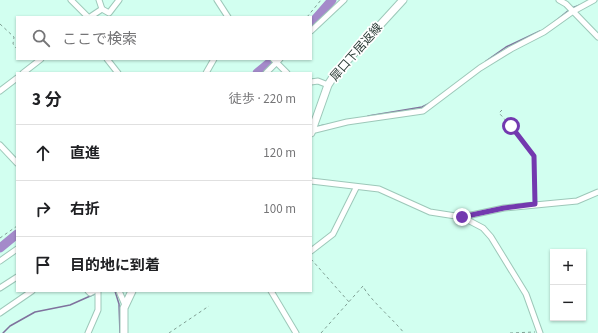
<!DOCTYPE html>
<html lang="ja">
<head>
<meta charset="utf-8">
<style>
	:root { --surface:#fff; --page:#f2f2f2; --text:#202124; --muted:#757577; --line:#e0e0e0 }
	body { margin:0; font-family:"Source Sans 3","Noto Sans JP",sans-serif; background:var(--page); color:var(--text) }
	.controls { position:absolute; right:12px; bottom:12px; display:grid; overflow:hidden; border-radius:0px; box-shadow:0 1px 3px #0004 }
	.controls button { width:36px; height:36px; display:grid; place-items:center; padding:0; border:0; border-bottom:1px solid var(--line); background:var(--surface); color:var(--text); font:20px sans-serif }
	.stop { position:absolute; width:12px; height:12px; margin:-9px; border:3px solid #7339af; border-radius:50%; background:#fff }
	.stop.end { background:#7339af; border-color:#fff; box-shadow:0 1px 4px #0008 }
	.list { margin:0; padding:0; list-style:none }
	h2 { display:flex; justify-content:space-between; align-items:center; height:52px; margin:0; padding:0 16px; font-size:17px }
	h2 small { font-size:13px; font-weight:400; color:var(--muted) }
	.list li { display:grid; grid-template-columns:26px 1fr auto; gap:12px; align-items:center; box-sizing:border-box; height:56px; padding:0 16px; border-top:1px solid var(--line) }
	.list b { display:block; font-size:15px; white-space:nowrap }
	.list em { font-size:13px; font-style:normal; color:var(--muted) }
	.icon { flex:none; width:22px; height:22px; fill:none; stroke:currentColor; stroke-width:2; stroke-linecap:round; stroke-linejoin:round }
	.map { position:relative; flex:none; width:598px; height:333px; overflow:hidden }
	.search { position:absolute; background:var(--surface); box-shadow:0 1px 3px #0004; left:16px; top:16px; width:296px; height:44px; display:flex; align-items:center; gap:10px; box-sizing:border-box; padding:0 14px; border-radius:0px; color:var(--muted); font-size:15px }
	.panel { position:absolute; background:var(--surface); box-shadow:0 1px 3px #0004; left:16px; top:72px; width:296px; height:220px; border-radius:0px }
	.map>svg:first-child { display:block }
</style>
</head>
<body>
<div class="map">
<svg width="598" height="333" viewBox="0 0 598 333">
	<rect width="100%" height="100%" fill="#d2fff0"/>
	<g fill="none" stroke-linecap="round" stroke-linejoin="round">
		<!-- stream -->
		<g stroke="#7f729d" stroke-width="1.5">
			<path d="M 572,8 L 580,5"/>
			<path d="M 553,23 L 569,10"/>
			<path d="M 486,61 L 506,47 L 540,31"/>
			<path d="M 368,116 L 422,107 L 430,103"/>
			<path d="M 319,126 L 331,124"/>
			<path d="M 115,291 L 119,304 L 120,333"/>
			<path d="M 3,333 L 10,326 L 35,312 L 70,305 L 97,293"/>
		</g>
		<!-- river -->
		<g stroke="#a48aca" stroke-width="9">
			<path d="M 311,24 L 332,0"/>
			<path d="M 257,73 L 274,59"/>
			<path d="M 0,248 L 17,234"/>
		</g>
		<defs>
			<g id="street">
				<path d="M 71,0 L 88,17"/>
				<path d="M 99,0 L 102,9 L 109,13 L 119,0"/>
				<path d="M 217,0 L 228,17"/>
				<path d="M 559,0 L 566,4 L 598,37"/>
				<path d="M 90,17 L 102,9"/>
				<path d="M 311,31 L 344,0"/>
				<path d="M 107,59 L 118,73"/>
				<path d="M 273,59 L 287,73"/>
				<path d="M 23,73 L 41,59"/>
				<path d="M 206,73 L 214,59"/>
				<path d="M 266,73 L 280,59"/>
				<path d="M 311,82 L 318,81 L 328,85"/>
				<path d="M 0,91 L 17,78"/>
				<path d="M 311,131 L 347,122 L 423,111 L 480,68 L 511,49 L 544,32 L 572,12 L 594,0"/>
				<path d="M 0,145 L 17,163"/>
				<path d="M 311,181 L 379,189 L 430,212 L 462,217 L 483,228 L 491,237 L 526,294 L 540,333"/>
				<path d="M 462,217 L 504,208 L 577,201 L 598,192"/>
				<path d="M 311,251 L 333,234 L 356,188"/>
				<path d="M 0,261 L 17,249"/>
				<path d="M 0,288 L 17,277"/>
				<path d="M 88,291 L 90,293 L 94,291"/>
				<path d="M 119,291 L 125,305"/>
				<path d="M 271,291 L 296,333"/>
				<path d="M 0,313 L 32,291"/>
				<path d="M 88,333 L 98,310 L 98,291"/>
			</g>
			<g id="secondary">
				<path d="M 311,133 L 328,85 L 335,74 L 403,0"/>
				<path d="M 124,333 L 124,308 L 132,291"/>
			</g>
		</defs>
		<!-- street casing -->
		<use href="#street" stroke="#9dc8b9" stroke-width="7"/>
		<!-- secondary casing -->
		<use href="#secondary" stroke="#9dc8b9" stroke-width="9"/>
		<!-- path -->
		<g stroke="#809f94" stroke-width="1" stroke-dasharray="3 3" stroke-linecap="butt">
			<path d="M 307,17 L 321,0"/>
			<path d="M 0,24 L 14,37 L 13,44 L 17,49"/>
			<path d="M 502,110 L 499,113 L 511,126 L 534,156 L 535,200"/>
			<path d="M 0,238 L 17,226"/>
			<path d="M 311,259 L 349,302"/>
			<path d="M 169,333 L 209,306"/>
			<path d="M 321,333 L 363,286 C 368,298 394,320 404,333"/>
			<path d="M 510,333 L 535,332"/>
		</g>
		<!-- street -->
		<use href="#street" stroke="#fff" stroke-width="5"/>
		<!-- secondary -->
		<use href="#secondary" stroke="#fff" stroke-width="7"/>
	</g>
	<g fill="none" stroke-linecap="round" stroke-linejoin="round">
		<!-- route -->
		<path stroke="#7339af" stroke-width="5" d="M 462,217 L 504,208 L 535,204 L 534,156 L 511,126"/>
	</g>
	<g text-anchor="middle" stroke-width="3.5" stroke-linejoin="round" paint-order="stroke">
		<!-- street labels -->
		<g font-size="12" fill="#293a34" stroke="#fff">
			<text transform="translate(356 52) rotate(-49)" y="4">犀口下居返線</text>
		</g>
	</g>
</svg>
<div class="controls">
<button>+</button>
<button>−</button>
</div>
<div class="stop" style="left:511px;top:126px"></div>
<div class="stop end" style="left:462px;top:217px"></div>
<div class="search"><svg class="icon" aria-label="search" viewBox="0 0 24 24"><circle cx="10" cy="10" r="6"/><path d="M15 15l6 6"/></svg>ここで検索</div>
<section class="panel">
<h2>3 分<small>徒歩 · 220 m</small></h2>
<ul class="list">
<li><svg class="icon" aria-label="ahead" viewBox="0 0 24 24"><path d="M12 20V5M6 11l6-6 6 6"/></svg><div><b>直進</b></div><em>120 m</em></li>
<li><svg class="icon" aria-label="right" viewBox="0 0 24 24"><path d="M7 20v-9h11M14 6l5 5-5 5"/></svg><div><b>右折</b></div><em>100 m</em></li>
<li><svg class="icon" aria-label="arrive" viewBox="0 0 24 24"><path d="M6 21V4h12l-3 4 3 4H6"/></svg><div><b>目的地に到着</b></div></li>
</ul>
</section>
</div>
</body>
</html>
